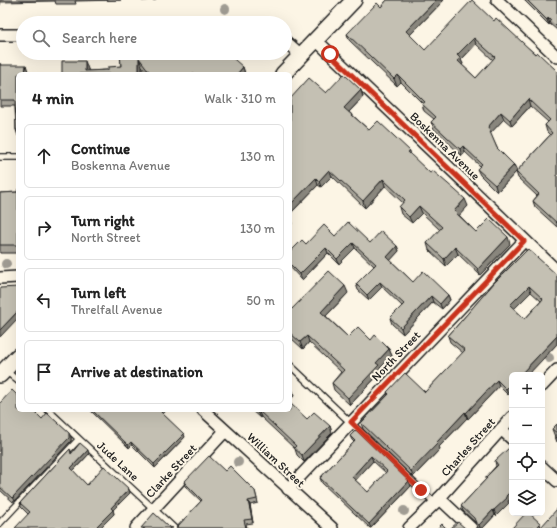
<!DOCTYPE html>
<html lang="en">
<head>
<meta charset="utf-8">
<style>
	:root { --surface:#fff; --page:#f2f2f2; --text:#222; --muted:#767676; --line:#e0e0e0 }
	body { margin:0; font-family:Itim,sans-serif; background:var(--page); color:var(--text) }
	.controls { position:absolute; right:12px; bottom:12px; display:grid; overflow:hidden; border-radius:6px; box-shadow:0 4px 16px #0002 }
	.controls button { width:36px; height:36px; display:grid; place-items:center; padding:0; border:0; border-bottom:1px solid var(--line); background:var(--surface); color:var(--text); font:20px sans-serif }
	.stop { position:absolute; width:12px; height:12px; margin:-9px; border:3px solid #c8321e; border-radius:50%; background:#fff }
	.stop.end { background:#c8321e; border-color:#fff; box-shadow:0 1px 4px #0008 }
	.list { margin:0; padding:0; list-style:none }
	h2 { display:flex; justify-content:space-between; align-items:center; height:52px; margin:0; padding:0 16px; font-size:17px }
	h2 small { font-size:13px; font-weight:400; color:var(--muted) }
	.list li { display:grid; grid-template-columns:26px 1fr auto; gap:12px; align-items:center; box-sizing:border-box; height:64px; margin:0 8px 8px; padding:0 8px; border:1px solid var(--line); border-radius:6px }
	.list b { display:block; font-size:15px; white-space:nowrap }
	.list p { margin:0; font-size:13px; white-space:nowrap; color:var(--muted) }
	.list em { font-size:13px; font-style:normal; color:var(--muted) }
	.icon { flex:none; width:22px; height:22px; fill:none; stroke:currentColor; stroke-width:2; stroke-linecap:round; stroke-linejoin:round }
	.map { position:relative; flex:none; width:557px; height:528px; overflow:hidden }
	.search { position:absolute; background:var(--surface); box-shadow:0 4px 16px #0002; left:16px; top:16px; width:276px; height:44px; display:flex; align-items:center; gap:10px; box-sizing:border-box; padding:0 14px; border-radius:22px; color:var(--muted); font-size:15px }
	.panel { position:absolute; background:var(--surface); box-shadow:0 4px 16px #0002; left:16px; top:72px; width:276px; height:340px; border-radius:6px }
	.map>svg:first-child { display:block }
</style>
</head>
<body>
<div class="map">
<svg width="557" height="528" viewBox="0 0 557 528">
	<rect width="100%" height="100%" fill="#fcf5e5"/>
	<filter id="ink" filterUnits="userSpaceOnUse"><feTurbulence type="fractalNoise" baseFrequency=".025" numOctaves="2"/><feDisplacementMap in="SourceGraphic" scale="8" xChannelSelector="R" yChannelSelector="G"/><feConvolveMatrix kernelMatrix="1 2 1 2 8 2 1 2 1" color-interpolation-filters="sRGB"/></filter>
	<g filter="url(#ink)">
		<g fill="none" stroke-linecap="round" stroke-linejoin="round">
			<defs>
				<g id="service">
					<path d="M 0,157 L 18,157"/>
					<path d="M 291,366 L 435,503"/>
					<path d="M 5,370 L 18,381"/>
					<path d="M 48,410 L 174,528"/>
					<path d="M 0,523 L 78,440"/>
				</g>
				<g id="minor">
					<path d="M 497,0 L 557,57"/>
					<path d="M 0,35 L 23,35"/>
					<path d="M 316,40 L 557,271"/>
					<path d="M 285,41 L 301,55"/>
					<path d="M 0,278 L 18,277"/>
					<path d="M 542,386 L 557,370"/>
					<path d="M 203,410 L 332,528"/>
					<path d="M 501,429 L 512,439"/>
					<path d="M 542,467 L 557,481"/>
					<path d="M 288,489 L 524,241"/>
					<path d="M 439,498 L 471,528"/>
					<path d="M 136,528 L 225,431"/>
					<path d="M 409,528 L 435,503 L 512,417"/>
				</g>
				<g id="secondary">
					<path d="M 283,74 L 354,0"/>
					<path d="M 0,375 L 18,356"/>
				</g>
			</defs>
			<!-- service casing -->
			<use href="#service" stroke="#1c1c1c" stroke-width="8"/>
			<!-- minor casing -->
			<use href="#minor" stroke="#1c1c1c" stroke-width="14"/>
			<!-- secondary casing -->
			<use href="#secondary" stroke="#1c1c1c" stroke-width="18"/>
			<!-- service -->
			<use href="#service" stroke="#fcf5e5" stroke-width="5.5"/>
			<!-- minor -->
			<use href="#minor" stroke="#fcf5e5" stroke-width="11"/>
			<!-- secondary -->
			<use href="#secondary" stroke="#fcf5e5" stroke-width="15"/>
		</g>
		<!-- trees -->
		<g fill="#a09c93">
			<circle cx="225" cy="9" r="5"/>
			<circle cx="6" cy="264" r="5"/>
			<circle cx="549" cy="358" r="5"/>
			<circle cx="238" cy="462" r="5"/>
			<circle cx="404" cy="511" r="5"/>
		</g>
		<!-- wall -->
		<g fill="#a9a59a" stroke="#1c1c1c" fill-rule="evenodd">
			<path d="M 0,0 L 121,0 L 75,1 L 76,4 L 56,4 L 55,1 L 0,2 L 0,5 Z"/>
			<path d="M 141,0 L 156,0 L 142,1 Z"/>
			<path d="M 387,0 L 444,0 L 410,35 L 425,50 L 494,21 L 557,71 L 557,227 L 535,207 L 533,201 L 537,196 L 518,178 L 516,172 L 497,192 L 480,175 L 477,169 L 480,166 L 465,152 L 462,156 L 433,128 L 431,122 L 434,119 L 424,111 L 422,104 L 423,104 L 401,82 L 397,86 L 349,40 L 347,34 L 381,7 ZM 476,44 L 493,60 L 476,78 L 462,65 L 463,64 L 461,60 ZM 530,106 L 548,122 L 545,125 L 547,132 L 550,135 L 517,171 L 514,165 L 497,148 L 490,133 L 504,119 L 512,126 Z"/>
			<path d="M 524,0 L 557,0 L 557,30 L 550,24 L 549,25 Z"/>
			<path d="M 120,53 L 243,67 L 245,74 L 148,74 L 142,66 L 142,74 L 62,74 L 88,69 L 88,71 L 108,70 L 121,66 Z"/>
			<path d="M 0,63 L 0,65 L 28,71 L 28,74 L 18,74 L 18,136 L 16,130 L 15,106 L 0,106 Z"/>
			<path d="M 361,90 L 363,97 L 349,112 L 369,130 L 410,151 L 411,156 L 430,173 L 468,206 L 459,215 L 476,232 L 510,244 L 480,275 L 458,254 L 446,266 L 429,250 L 427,243 L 440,230 L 422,213 L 412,223 L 401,214 L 399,207 L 403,203 L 385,186 L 365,208 L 332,176 L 321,187 L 318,185 L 290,214 L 290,99 L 326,93 Z"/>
			<path d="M 18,189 L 18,253 L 0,253 L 0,193 L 18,192 Z"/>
			<path d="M 335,236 L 370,243 L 397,246 L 399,251 L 390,260 L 413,282 L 448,295 L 450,300 L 442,309 L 433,302 L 403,334 L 392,324 L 390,318 L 402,306 L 382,287 L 369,300 L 358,290 L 356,284 L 374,266 L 355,248 L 339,264 L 328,253 L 302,280 L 290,267 L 290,252 L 306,244 Z"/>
			<path d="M 557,275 L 557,344 L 508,395 L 499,386 L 468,419 L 467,418 L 439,447 L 440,449 L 413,477 L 363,429 L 361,423 L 388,395 L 387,392 L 425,392 L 463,353 L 450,342 L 448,336 L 494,283 ZM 531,292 L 541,301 L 525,319 L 514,309 Z"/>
			<path d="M 348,293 L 326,316 L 348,337 L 371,340 L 389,349 L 392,356 L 380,368 L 381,372 L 350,405 L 334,390 L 332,383 L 341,372 L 309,342 L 303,349 L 291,338 L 290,339 L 290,311 Z"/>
			<path d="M 0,403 L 42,419 L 71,437 L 71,441 L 15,501 L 13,502 L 0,490 Z"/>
			<path d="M 90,410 L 166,410 L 163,414 L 185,437 L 155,468 L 132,445 L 129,448 Z"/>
			<path d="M 251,410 L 290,410 L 307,419 L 330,426 L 332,433 L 304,462 L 297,455 L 295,449 L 261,417 L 260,418 Z"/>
			<path d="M 557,424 L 557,442 L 552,429 Z"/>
			<path d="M 350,436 L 411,486 L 371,528 L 370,528 L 322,483 L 320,478 L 354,442 L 352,440 ZM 373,461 L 386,473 L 368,492 L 355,480 Z"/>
			<path d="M 70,449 L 72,453 L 89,454 L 73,471 L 87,485 L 130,493 L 113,510 L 114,514 L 28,514 L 21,507 L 20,503 Z"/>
			<path d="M 512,451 L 512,497 L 508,501 L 509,503 L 496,516 L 495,515 L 483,528 L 478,528 L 476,523 L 463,511 L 461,506 L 486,479 L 486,477 L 496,466 L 495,461 Z"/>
			<path d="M 225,471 L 255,491 L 258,503 L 250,505 L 253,523 L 246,524 L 247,528 L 176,528 L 201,501 L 185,486 L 184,482 Z"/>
		</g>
		<!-- shaded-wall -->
		<g fill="#89867d" stroke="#1c1c1c">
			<path d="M 436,0 L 444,0 L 408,37 L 406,31 Z"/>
			<path d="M 548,18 L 550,24 L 549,25 L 547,20 Z"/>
			<path d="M 474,38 L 476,44 L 461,60 L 463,64 L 460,67 L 458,61 L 457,55 Z"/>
			<path d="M 139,58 L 142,66 L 142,74 L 139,74 Z"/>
			<path d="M 85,61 L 88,69 L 88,74 L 85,71 Z"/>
			<path d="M 26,65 L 28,71 L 28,74 L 25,74 Z"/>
			<path d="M 243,67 L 245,74 L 237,74 Z"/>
			<path d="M 398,75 L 401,82 L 397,86 L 394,79 Z"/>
			<path d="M 361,90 L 363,97 L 347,114 L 344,108 Z"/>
			<path d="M 528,99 L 530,106 L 512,126 L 510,120 Z"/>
			<path d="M 501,112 L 504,119 L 490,134 L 488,127 Z"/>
			<path d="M 463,146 L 465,152 L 462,156 L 460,149 Z"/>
			<path d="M 514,165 L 517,171 L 497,192 L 495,185 Z"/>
			<path d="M 329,170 L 332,176 L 321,187 L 319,181 Z"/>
			<path d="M 316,178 L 318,185 L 290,214 L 290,205 Z"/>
			<path d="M 383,179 L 385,186 L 365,208 L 363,201 Z"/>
			<path d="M 465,199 L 468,206 L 457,218 L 454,211 Z"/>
			<path d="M 419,206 L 422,213 L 412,223 L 409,217 Z"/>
			<path d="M 290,217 L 292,224 L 290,226 Z"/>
			<path d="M 508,237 L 510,244 L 480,275 L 478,269 Z"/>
			<path d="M 353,243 L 355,248 L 339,264 L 337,259 Z"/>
			<path d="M 397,246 L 399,251 L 389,262 L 387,257 Z"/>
			<path d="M 455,247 L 458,254 L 446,266 L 444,259 Z"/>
			<path d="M 326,248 L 328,253 L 302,280 L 300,274 Z"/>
			<path d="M 380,282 L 382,287 L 369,300 L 367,295 Z"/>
			<path d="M 345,286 L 348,293 L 324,318 L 321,312 Z"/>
			<path d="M 529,286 L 531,292 L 512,311 L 510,305 Z"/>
			<path d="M 448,295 L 450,300 L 442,309 L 440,304 Z"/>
			<path d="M 431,296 L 433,302 L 403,334 L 401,328 Z"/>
			<path d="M 18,311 L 18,318 L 0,337 L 0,330 Z"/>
			<path d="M 307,336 L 309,342 L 303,349 L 300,342 Z"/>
			<path d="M 557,336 L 557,344 L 528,375 L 520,375 Z"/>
			<path d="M 389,349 L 392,356 L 380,368 L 381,372 L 350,405 L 348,398 L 376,363 Z"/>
			<path d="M 497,380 L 499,386 L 468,419 L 466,413 Z"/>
			<path d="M 512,383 L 512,391 L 508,395 L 506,389 Z"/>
			<path d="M 292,389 L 294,396 L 290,400 L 290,391 Z"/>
			<path d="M 162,410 L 166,410 L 162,415 L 161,412 Z"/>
			<path d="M 258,410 L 261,417 L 260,418 L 257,412 Z"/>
			<path d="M 465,412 L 467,418 L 439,447 L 440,449 L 413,477 L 411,471 L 437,442 Z"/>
			<path d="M 330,426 L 332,433 L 304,462 L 302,455 Z"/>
			<path d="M 69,433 L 71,437 L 71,441 L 15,501 L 13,497 Z"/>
			<path d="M 184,434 L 185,437 L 155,468 L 154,464 Z"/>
			<path d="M 131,442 L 132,445 L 129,448 L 128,445 Z"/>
			<path d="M 88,450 L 89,454 L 72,472 L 71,468 Z"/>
			<path d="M 371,456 L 373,461 L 354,482 L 352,477 Z"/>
			<path d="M 409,481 L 411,486 L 371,528 L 369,524 Z"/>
			<path d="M 129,489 L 130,493 L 113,510 L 114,514 L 100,528 L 98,528 L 97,526 L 111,508 Z"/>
			<path d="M 512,490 L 512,497 L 508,501 L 509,503 L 496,516 L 494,510 L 506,496 Z"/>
			<path d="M 248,501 L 250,505 L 253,523 L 252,519 Z"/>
			<path d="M 493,510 L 495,515 L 483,528 L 480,528 L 479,525 Z"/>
			<path d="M 540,523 L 541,528 L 535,528 Z"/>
		</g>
		<!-- building -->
		<g fill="#c4c0b3" stroke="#1c1c1c" fill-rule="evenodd">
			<path d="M 387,0 L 436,0 L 406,31 L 425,50 L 472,0 L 494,21 L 496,18 L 535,54 L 537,52 L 557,71 L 557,223 L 533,201 L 539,194 L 516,172 L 552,133 L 545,125 L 550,120 L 528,99 L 510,120 L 501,112 L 488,127 L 497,148 L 514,165 L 495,185 L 477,169 L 482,164 L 463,146 L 460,149 L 431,122 L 436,117 L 422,104 L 425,102 L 398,75 L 394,79 L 347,34 L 377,3 L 381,7 ZM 474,38 L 495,57 L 476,78 L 458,61 L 460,58 L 457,55 Z"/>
			<path d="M 527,0 L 557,0 L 557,27 L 548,18 L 547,20 Z"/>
			<path d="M 120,53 L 227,53 L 243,67 L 237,74 L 151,74 L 139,58 L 139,74 L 62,74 L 62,61 L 85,61 L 85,71 L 108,70 L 108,67 L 121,66 Z"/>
			<path d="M 0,65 L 26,65 L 25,74 L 18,74 L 18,130 L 16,130 L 15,100 L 0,100 Z"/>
			<path d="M 344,74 L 361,90 L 344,108 L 369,130 L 378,121 L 410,151 L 408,152 L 430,173 L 433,171 L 455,190 L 465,199 L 454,211 L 476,232 L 489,219 L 508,237 L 478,269 L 455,247 L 444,259 L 427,243 L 442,227 L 419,206 L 409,217 L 399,207 L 405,200 L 383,179 L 363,201 L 329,170 L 319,181 L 316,178 L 290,205 L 290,99 L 309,78 L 326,93 Z"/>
			<path d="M 18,189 L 18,245 L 0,245 L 0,193 L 18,192 Z"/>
			<path d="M 348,222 L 370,243 L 381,231 L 397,246 L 387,257 L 413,282 L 423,271 L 448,295 L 440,304 L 431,296 L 401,328 L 390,318 L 404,304 L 380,282 L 367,295 L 356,284 L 376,264 L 353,243 L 337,259 L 326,248 L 300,274 L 290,264 L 290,252 L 302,240 L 306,244 L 324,225 L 335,236 Z"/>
			<path d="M 528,249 L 557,275 L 557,336 L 520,375 L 512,375 L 512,383 L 506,389 L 497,380 L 466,413 L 465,412 L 437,442 L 438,443 L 411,471 L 361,423 L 389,394 L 387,392 L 405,373 L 425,392 L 465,350 L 448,336 L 494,283 ZM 529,286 L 543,299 L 525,319 L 510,305 Z"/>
			<path d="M 329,271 L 345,286 L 321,312 L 348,337 L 358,327 L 371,340 L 375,335 L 389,349 L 376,363 L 379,365 L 348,398 L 332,383 L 344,370 L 307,336 L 300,342 L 290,333 L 290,311 Z"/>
			<path d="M 18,287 L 18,311 L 0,330 L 0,288 Z"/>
			<path d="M 12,390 L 18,396 L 18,410 L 33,410 L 42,419 L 47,413 L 69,433 L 69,438 L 13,497 L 12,498 L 0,487 L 0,403 Z"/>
			<path d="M 290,403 L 307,419 L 314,412 L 330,426 L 302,455 L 294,448 L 296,446 L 258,410 L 257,412 L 255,410 L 290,410 Z"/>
			<path d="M 92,410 L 162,410 L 161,412 L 184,434 L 154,464 L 131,442 L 128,445 Z"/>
			<path d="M 557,424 L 557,438 L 554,436 L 557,433 L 552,429 Z"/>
			<path d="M 356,430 L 409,481 L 369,524 L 320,478 L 355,441 L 350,436 ZM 371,456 L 387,471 L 368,492 L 352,477 Z"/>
			<path d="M 80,443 L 88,450 L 71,468 L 87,485 L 104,466 L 129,489 L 111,508 L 113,510 L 97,526 L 100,528 L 15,528 L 30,512 L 20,503 L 70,449 L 71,454 Z"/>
			<path d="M 509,448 L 512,451 L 512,490 L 506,496 L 507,498 L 494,510 L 493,510 L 479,525 L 476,523 L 474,518 L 461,506 L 487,478 L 486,477 L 498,465 L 495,461 Z"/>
			<path d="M 209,456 L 225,471 L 230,466 L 255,491 L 257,499 L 248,501 L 252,519 L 244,520 L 246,528 L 176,528 L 202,500 L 184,482 Z"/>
			<path d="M 557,509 L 557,528 L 542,528 L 541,527 Z"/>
			<path d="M 154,513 L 169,527 L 173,528 L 141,528 Z"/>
			<path d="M 526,513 L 529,513 L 540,523 L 535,528 L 512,528 Z"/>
			<path d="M 458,522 L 465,528 L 451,528 Z"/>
			<path d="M 442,524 L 446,528 L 438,528 Z"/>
		</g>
	</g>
	<g fill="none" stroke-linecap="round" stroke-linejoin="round" filter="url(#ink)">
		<!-- route -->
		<path stroke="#c8321e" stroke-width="5" d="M 330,54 L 524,241 L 351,422 L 421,490"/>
	</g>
	<g text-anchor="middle" stroke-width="4" stroke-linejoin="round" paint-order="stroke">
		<!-- street labels -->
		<g font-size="12" fill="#1c1c1c" stroke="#fcf5e5">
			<text transform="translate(445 146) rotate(44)" y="4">Boskenna Avenue</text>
			<text transform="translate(396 356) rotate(-46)" y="4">North Street</text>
			<text transform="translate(468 447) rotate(-48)" y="4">Charles Street</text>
			<text transform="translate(276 460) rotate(43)" y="4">William Street</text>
			<text transform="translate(118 461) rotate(43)" y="4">Jude Lane</text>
			<text transform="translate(171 471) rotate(-47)" y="4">Clarke Street</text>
		</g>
	</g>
</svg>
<div class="controls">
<button>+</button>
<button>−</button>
<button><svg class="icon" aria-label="locate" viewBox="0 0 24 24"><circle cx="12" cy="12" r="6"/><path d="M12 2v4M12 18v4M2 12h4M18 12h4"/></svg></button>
<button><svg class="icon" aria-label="layers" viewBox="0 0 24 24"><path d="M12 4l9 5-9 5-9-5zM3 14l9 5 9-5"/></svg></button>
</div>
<div class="stop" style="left:330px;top:54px"></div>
<div class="stop end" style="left:421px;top:490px"></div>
<div class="search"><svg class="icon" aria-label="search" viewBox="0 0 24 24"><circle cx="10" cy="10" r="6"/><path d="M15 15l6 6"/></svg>Search here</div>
<section class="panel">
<h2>4 min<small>Walk · 310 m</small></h2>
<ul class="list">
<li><svg class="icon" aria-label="ahead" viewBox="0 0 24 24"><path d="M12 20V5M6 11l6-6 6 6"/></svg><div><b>Continue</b><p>Boskenna Avenue</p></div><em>130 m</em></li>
<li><svg class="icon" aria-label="right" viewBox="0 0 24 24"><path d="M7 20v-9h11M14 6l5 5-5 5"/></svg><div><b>Turn right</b><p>North Street</p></div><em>130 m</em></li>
<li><svg class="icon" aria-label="left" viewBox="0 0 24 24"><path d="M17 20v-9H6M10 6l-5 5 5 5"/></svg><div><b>Turn left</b><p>Threlfall Avenue</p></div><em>50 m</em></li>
<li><svg class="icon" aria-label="arrive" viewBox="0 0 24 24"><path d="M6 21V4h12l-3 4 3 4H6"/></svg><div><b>Arrive at destination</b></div></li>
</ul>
</section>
</div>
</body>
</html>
